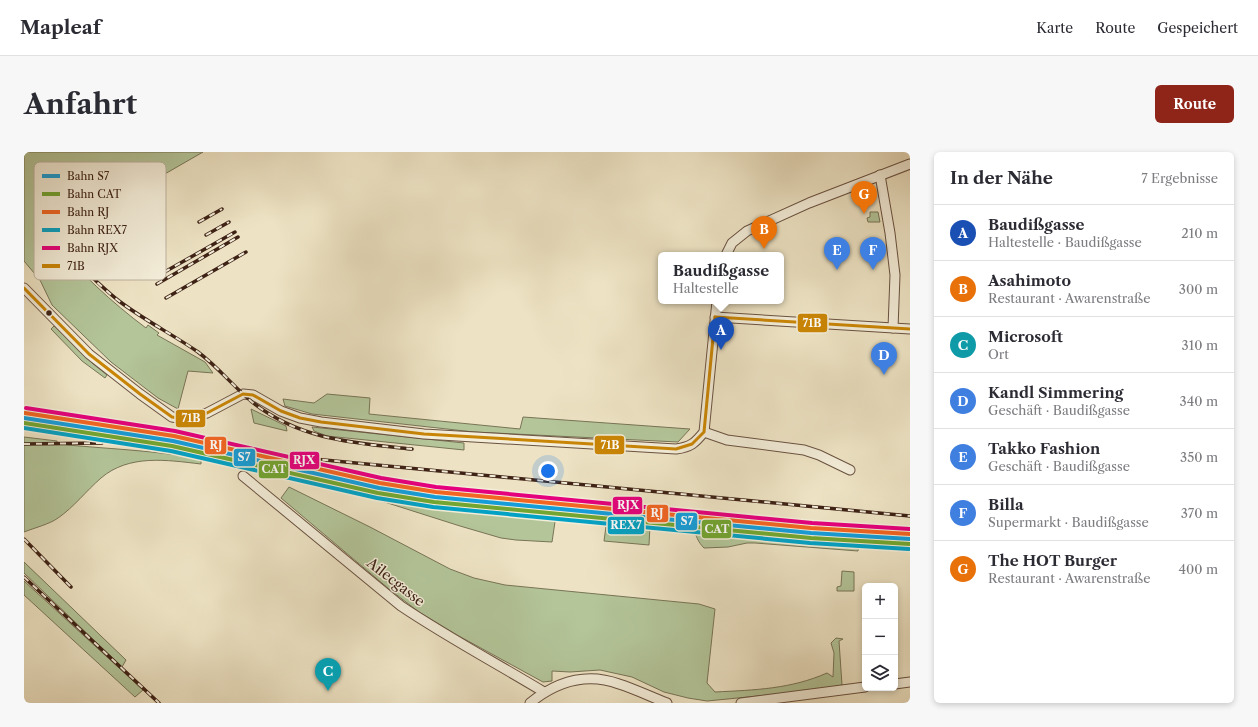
<!DOCTYPE html>
<html lang="de">
<head>
<meta charset="utf-8">
<style>
	:root { --surface:#fff; --page:#f7f7f7; --text:#2b2b33; --muted:#7c7c81; --line:#e1e1e2; --accent:#8f2418 }
	body { margin:0; font-family:"Libre Caslon Text",serif; background:var(--page); color:var(--text) }
	.controls { position:absolute; right:12px; bottom:12px; display:grid; overflow:hidden; border-radius:6px; box-shadow:0 2px 6px #0003 }
	.controls button { width:36px; height:36px; display:grid; place-items:center; padding:0; border:0; border-bottom:1px solid var(--line); background:var(--surface); color:var(--text); font:20px sans-serif }
	.you { position:absolute; left:524px; top:319px; width:14px; height:14px; margin:-10px; border:3px solid #fff; border-radius:50%; background:#1a73e8; box-shadow:0 0 0 6px #1a73e833 }
	.badge { display:grid; place-items:center; width:26px; height:26px; border-radius:50%; background:var(--accent); color:#fff; font-size:13px; font-weight:700 }
	.pin { position:absolute; translate:-50% -33px; filter:drop-shadow(0 1px 2px #0008) }
	.pin::after { content:''; position:absolute; top:21px; width:14px; height:12px; background:inherit; clip-path:polygon(0 0,100% 0,50% 100%) }
	.popup { position:absolute; left:634px; top:100px; width:126px; height:52px; box-sizing:border-box; display:grid; place-content:center; border-radius:6px; background:var(--surface); filter:drop-shadow(0 1px 3px #0005); font-size:13px; white-space:nowrap; color:var(--muted) }
	.popup b { font-size:15px; color:var(--text) }
	.popup::after { content:''; position:absolute; left:50%; top:100%; margin-left:-8px; border:8px solid transparent; border-top-color:var(--surface) }
	.list { margin:0; padding:0; list-style:none }
	h2 { display:flex; justify-content:space-between; align-items:center; height:52px; margin:0; padding:0 16px; font-size:17px }
	h2 small { font-size:13px; font-weight:400; color:var(--muted) }
	.list li { display:grid; grid-template-columns:26px 1fr auto; gap:12px; align-items:center; box-sizing:border-box; height:56px; padding:0 16px; border-top:1px solid var(--line) }
	.list b { display:block; font-size:15px; white-space:nowrap }
	.list p { margin:0; font-size:13px; white-space:nowrap; color:var(--muted) }
	.list em { font-size:13px; font-style:normal; color:var(--muted) }
	.icon { flex:none; width:22px; height:22px; fill:none; stroke:currentColor; stroke-width:2; stroke-linecap:round; stroke-linejoin:round }
	.map { position:relative; flex:none; width:886px; height:551px; overflow:hidden; border-radius:6px }
	header { display:flex; align-items:center; gap:24px; box-sizing:border-box; height:56px; padding:0 20px; background:var(--surface); border-bottom:1px solid var(--line) }
	header strong { font-size:19px }
	nav { display:flex; gap:22px; margin-inline-start:auto; font-size:14px }
	.intro { display:flex; align-items:center; justify-content:space-between; box-sizing:border-box; height:96px; padding:0 24px }
	h1 { margin:0; font-size:28px }
	.button { padding:10px 18px; border-radius:6px; background:var(--accent); color:#fff; font-size:14px; font-weight:700 }
	main { display:flex; gap:24px; padding:0 24px }
	aside { flex:1; background:var(--surface); border-radius:6px; box-shadow:0 2px 6px #0003 }
	.map>svg:first-child { display:block }
</style>
</head>
<body>
<header>
<strong>Mapleaf</strong>
<nav><a>Karte</a><a>Route</a><a>Gespeichert</a></nav>
</header>
<div class="intro"><h1>Anfahrt</h1><a class="button">Route</a></div>
<main>
<div class="map">
<svg width="886" height="551" viewBox="0 0 886 551">
	<rect width="100%" height="100%" fill="#ede3c4"/>
	<filter id="stains"><feTurbulence type="fractalNoise" baseFrequency=".005" numOctaves="4"/><feColorMatrix values="0 0 0 0 .2 0 0 0 0 .09 0 0 0 0 .02 0 0 0 .5 -.17"/></filter>
	<radialGradient id="worn" r=".72"><stop offset=".6" stop-color="#630" stop-opacity="0"/><stop offset="1" stop-color="#630" stop-opacity=".3"/></radialGradient>
	<!-- green -->
	<g fill="#b3c599" stroke="#787457">
		<path d="M 0,0 L 179,0 L 47,76 L 28,89 C 57,121 87,150 122,176 L 124,173 L 135,181 L 133,183 L 181,210 L 189,221 L 164,219 L 154,257 L 134,246 L 87,210 L 28,153 L 16,128 L 0,109 Z"/>
		<path d="M 846,60 L 854,60 L 856,70 L 844,70 L 843,66 L 846,65 Z"/>
		<path d="M 30,174 L 69,208 L 67,210 L 68,211 L 83,223 L 81,226 L 58,209 L 27,177 Z"/>
		<path d="M 303,242 L 346,246 L 345,262 L 496,277 L 499,265 L 666,277 L 654,290 L 450,280 L 288,262 L 261,254 L 259,247 L 290,251 Z"/>
		<path d="M 227,257 L 262,274 L 263,279 L 230,271 Z"/>
		<path d="M 288,275 L 440,291 L 440,298 L 303,284 L 290,279 Z"/>
		<path d="M 0,285 L 33,289 L 34,292 C 82,297 130,298 177,307 L 177,312 C 143,308 105,302 77,326 C 62,339 50,355 34,366 C 26,372 10,376 0,380 Z"/>
		<path d="M 265,335 L 346,375 L 426,417 L 450,426 L 481,433 L 675,452 L 691,457 L 683,531 L 691,540 C 731,538 767,537 803,521 L 809,525 L 810,501 L 807,491 L 812,486 L 819,487 L 815,489 L 818,533 L 785,539 L 683,549 L 664,546 L 640,540 L 608,525 L 576,518 L 546,520 L 528,519 L 528,529 L 519,530 L 433,483 L 395,460 L 365,437 L 257,346 Z"/>
		<path d="M 327,335 L 377,345 L 532,363 L 528,390 L 492,388 L 477,386 L 436,374 L 326,339 Z"/>
		<path d="M 583,367 L 626,373 L 625,393 L 580,389 Z"/>
		<path d="M 670,377 L 835,391 L 834,399 L 731,391 L 723,391 L 704,395 L 680,396 C 674,390 672,384 670,377 Z"/>
		<path d="M 0,410 L 102,508 L 98,515 L 0,421 Z"/>
		<path d="M 818,419 L 830,420 L 830,439 L 813,439 L 813,435 L 817,434 Z"/>
		<path d="M 0,429 L 119,538 L 111,545 L 0,443 Z"/>
	</g>
	<g fill="none" stroke-linecap="round" stroke-linejoin="round">
		<defs>
			<g id="minor">
				<path d="M 856,23 L 866,81 L 871,123 L 869,176"/>
				<path d="M 702,103 L 708,91 L 723,79 L 785,51 L 886,12"/>
				<path d="M 0,136 L 65,202 L 116,242 L 148,265 L 160,267 L 168,266 L 183,261 L 219,242 L 229,243 L 257,259 L 276,266 L 297,270 L 400,282 L 652,297 C 667,295 671,291 680,280 L 693,149"/>
				<path d="M 691,165 L 886,177"/>
				<path d="M 680,280 L 703,288 L 780,298 L 795,303 L 826,318"/>
				<path d="M 219,324 L 377,454 C 423,485 472,511 520,540"/>
				<path d="M 871,532 L 886,530"/>
				<path d="M 506,551 C 532,530 562,520 595,532 C 611,537 627,545 643,551"/>
				<path d="M 717,551 L 841,535"/>
			</g>
		</defs>
		<!-- minor casing -->
		<use href="#minor" stroke="#6a5241" stroke-width="11"/>
		<!-- minor -->
		<use href="#minor" stroke="#f3edd9" stroke-width="9"/>
		<defs>
			<g id="rail">
				<path d="M 175,70 L 198,57"/>
				<path d="M 182,83 L 205,70"/>
				<path d="M 31,88 C 52,109 72,131 95,149 C 120,168 148,182 174,200 C 194,215 209,234 228,250 C 276,288 329,291 388,297"/>
				<path d="M 130,126 L 211,80"/>
				<path d="M 133,132 L 214,85"/>
				<path d="M 142,146 L 222,100"/>
				<path d="M 0,276 L 42,282 L 176,296 L 886,364"/>
				<path d="M 0,292 L 78,291"/>
				<path d="M 0,387 L 47,435"/>
				<path d="M 0,425 L 135,551"/>
			</g>
		</defs>
		<!-- rail casing -->
		<use href="#rail" stroke="#3e2215" stroke-width="3.5"/>
		<!-- rail -->
		<use href="#rail" stroke="#f3edd9" stroke-width="2" stroke-dasharray="6" stroke-linecap="butt"/>
		<defs>
			<g id="bus-1">
				<path d="M 0,136 L 65,202 L 116,242 L 148,265 L 160,267 L 168,266 L 183,261 L 219,242 L 229,243 L 257,259 L 276,266 L 297,270 L 400,282 L 652,297 L 668,292 L 680,280 L 691,165"/>
				<path d="M 691,165 L 886,177"/>
			</g>
		</defs>
		<!-- bus-1 casing -->
		<use href="#bus-1" stroke="#f3edd9" stroke-width="6"/>
		<!-- bus-1 -->
		<use href="#bus-1" stroke="#c98505" stroke-width="3"/>
		<defs>
			<path id="rail-1" d="M 0,266 L 149,289 L 355,336 L 411,345 L 787,381 L 886,387"/>
			<path id="rail-2" d="M 0,271 L 148,294 L 354,341 L 410,350 L 787,386 L 886,392"/>
			<path id="rail-3" d="M 1,261 L 150,284 L 356,331 L 412,340 L 787,376 L 886,382"/>
			<path id="rail-4" d="M 0,276 L 147,299 L 353,346 L 409,355 L 786,391 L 885,397"/>
			<path id="rail-5" d="M 2,256 L 151,279 L 357,326 L 412,335 L 788,371 L 886,377"/>
		</defs>
		<!-- rail-1 casing -->
		<use href="#rail-1" stroke="#f3edd9" stroke-width="7"/>
		<!-- rail-2 casing -->
		<use href="#rail-2" stroke="#f3edd9" stroke-width="7"/>
		<!-- rail-3 casing -->
		<use href="#rail-3" stroke="#f3edd9" stroke-width="7"/>
		<!-- rail-4 casing -->
		<use href="#rail-4" stroke="#f3edd9" stroke-width="7"/>
		<!-- rail-5 casing -->
		<use href="#rail-5" stroke="#f3edd9" stroke-width="7"/>
		<!-- rail-1 -->
		<use href="#rail-1" stroke="#159dd9" stroke-width="4"/>
		<!-- rail-2 -->
		<use href="#rail-2" stroke="#72a531" stroke-width="4"/>
		<!-- rail-3 -->
		<use href="#rail-3" stroke="#f26522" stroke-width="4"/>
		<!-- rail-4 -->
		<use href="#rail-4" stroke="#03a2c5" stroke-width="4"/>
		<!-- rail-5 -->
		<use href="#rail-5" stroke="#e5007d" stroke-width="4"/>
	</g>
	<!-- markers -->
	<circle fill="#3e2215" stroke="#f3edd9" stroke-width="1.5" cx="25" cy="161" r="3.5"/>
	<g text-anchor="middle" stroke-width="3" stroke-linejoin="round" paint-order="stroke">
		<!-- street labels -->
		<g font-size="14" fill="#3e2215" stroke="#f3edd9">
			<text transform="translate(372 430) rotate(38)" y="5">Ailecgasse</text>
		</g>
	</g>
	<!-- legend -->
	<rect x="10" y="10" width="132" height="118" rx="6" fill="#f3edd9" stroke="#bdb09e" stroke-width="1"/>
	<rect x="18" y="22" width="18" height="4" fill="#159dd9"/>
	<rect x="18" y="40" width="18" height="4" fill="#72a531"/>
	<rect x="18" y="58" width="18" height="4" fill="#f26522"/>
	<rect x="18" y="76" width="18" height="4" fill="#03a2c5"/>
	<rect x="18" y="94" width="18" height="4" fill="#e5007d"/>
	<rect x="18" y="112" width="18" height="4" fill="#c98505"/>
	<g font-size="11" fill="#3e2215">
		<text x="43" y="28">Bahn S7</text>
		<text x="43" y="46">Bahn CAT</text>
		<text x="43" y="64">Bahn RJ</text>
		<text x="43" y="82">Bahn REX7</text>
		<text x="43" y="100">Bahn RJX</text>
		<text x="43" y="118">71B</text>
	</g>
	<g stroke="#f3edd9" stroke-width="1.5">
		<rect x="773" y="161" width="31" height="20" rx="4" fill="#c98505"/>
		<rect x="151" y="257" width="31" height="19" rx="4" fill="#c98505"/>
		<rect x="570" y="283" width="31" height="20" rx="4" fill="#c98505"/>
		<rect x="180" y="284" width="23" height="19" rx="4" fill="#f26522"/>
		<rect x="209" y="296" width="23" height="19" rx="4" fill="#159dd9"/>
		<rect x="265" y="299" width="31" height="19" rx="4" fill="#e5007d"/>
		<rect x="234" y="308" width="31" height="19" rx="4" fill="#72a531"/>
		<rect x="588" y="344" width="31" height="19" rx="4" fill="#e5007d"/>
		<rect x="622" y="352" width="23" height="19" rx="4" fill="#f26522"/>
		<rect x="651" y="360" width="23" height="19" rx="4" fill="#159dd9"/>
		<rect x="583" y="364" width="38" height="19" rx="4" fill="#03a2c5"/>
		<rect x="677" y="367" width="31" height="20" rx="4" fill="#72a531"/>
	</g>
	<g font-size="11" text-anchor="middle" font-weight="bold" fill="#fff">
		<text x="788" y="175">71B</text>
		<text x="167" y="270">71B</text>
		<text x="586" y="297">71B</text>
		<text x="192" y="297">RJ</text>
		<text x="220" y="309">S7</text>
		<text x="280" y="312">RJX</text>
		<text x="250" y="321">CAT</text>
		<text x="604" y="357">RJX</text>
		<text x="633" y="365">RJ</text>
		<text x="663" y="373">S7</text>
		<text x="602" y="377">REX7</text>
		<text x="693" y="381">CAT</text>
	</g>
	<rect width="100%" height="100%" filter="url(#stains)"/>
	<rect width="100%" height="100%" fill="url(#worn)"/>
</svg>
<div class="controls">
<button>+</button>
<button>−</button>
<button><svg class="icon" aria-label="layers" viewBox="0 0 24 24"><path d="M12 4l9 5-9 5-9-5zM3 14l9 5 9-5"/></svg></button>
</div>
<div class="you"></div>
<div class="pin badge" style="left:697px;top:198px;background:#1a4fb4">A</div>
<div class="popup"><b>Baudißgasse</b>Haltestelle</div>
<div class="pin badge" style="left:740px;top:97px;background:#e8710a">B</div>
<div class="pin badge" style="left:304px;top:539px;background:#0f9aa8">C</div>
<div class="pin badge" style="left:860px;top:223px;background:#3f7fe0">D</div>
<div class="pin badge" style="left:813px;top:118px;background:#3f7fe0">E</div>
<div class="pin badge" style="left:849px;top:118px;background:#3f7fe0">F</div>
<div class="pin badge" style="left:840px;top:62px;background:#e8710a">G</div>
</div>
<aside>
<h2>In der Nähe<small>7 Ergebnisse</small></h2>
<ul class="list">
<li><span class="badge" style="background:#1a4fb4">A</span><div><b>Baudißgasse</b><p>Haltestelle · Baudißgasse</p></div><em>210 m</em></li>
<li><span class="badge" style="background:#e8710a">B</span><div><b>Asahimoto</b><p>Restaurant · Awarenstraße</p></div><em>300 m</em></li>
<li><span class="badge" style="background:#0f9aa8">C</span><div><b>Microsoft</b><p>Ort</p></div><em>310 m</em></li>
<li><span class="badge" style="background:#3f7fe0">D</span><div><b>Kandl Simmering</b><p>Geschäft · Baudißgasse</p></div><em>340 m</em></li>
<li><span class="badge" style="background:#3f7fe0">E</span><div><b>Takko Fashion</b><p>Geschäft · Baudißgasse</p></div><em>350 m</em></li>
<li><span class="badge" style="background:#3f7fe0">F</span><div><b>Billa</b><p>Supermarkt · Baudißgasse</p></div><em>370 m</em></li>
<li><span class="badge" style="background:#e8710a">G</span><div><b>The HOT Burger</b><p>Restaurant · Awarenstraße</p></div><em>400 m</em></li>
</ul>
</aside>
</main>
</body>
</html>
